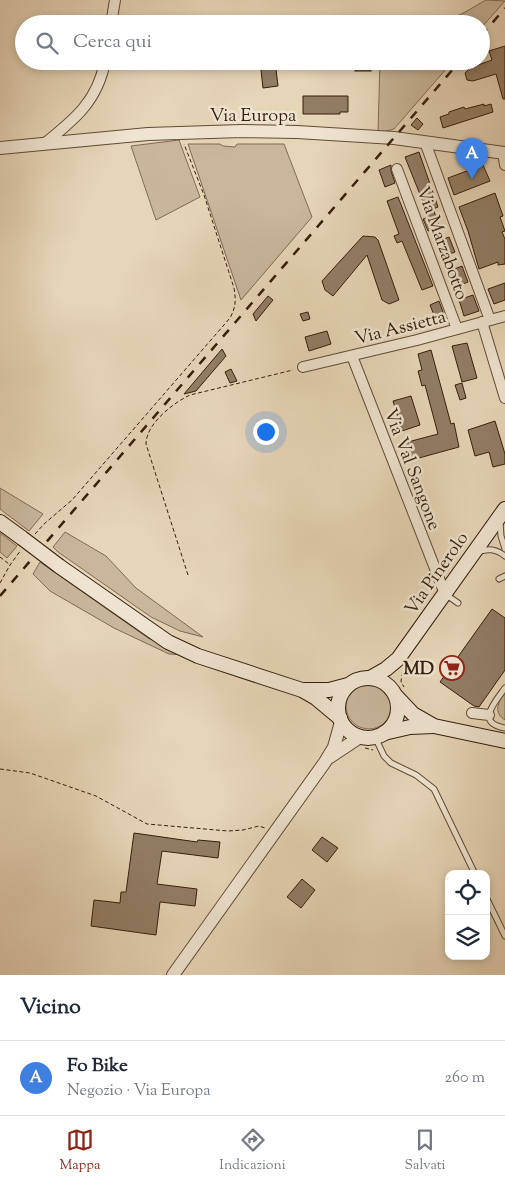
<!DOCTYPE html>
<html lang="it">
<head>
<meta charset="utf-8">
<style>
	:root { --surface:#fff; --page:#f6f6f7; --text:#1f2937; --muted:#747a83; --line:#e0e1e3; --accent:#8f2418 }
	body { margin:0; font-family:"Sorts Mill Goudy",serif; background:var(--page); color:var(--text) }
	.controls { position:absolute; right:15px; bottom:15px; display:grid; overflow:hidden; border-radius:10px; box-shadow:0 2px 8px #0003 }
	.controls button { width:45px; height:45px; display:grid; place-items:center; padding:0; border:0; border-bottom:1px solid var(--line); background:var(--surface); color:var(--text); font:25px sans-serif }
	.you { position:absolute; left:265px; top:431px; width:18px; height:18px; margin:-12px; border:4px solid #fff; border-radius:50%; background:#1a73e8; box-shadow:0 0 0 8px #1a73e833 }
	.badge { display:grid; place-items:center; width:32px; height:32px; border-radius:50%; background:var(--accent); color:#fff; font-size:16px; font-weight:700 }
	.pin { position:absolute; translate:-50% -41px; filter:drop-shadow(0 1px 2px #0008) }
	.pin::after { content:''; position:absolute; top:26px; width:18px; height:15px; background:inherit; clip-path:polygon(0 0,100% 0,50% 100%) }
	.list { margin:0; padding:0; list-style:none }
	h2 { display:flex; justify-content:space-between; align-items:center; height:65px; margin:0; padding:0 20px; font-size:21px }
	h2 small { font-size:16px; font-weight:400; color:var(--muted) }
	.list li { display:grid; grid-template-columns:32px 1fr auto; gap:15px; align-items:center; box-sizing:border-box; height:75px; padding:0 20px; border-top:1px solid var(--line) }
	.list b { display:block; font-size:19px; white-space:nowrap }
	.list p { margin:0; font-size:16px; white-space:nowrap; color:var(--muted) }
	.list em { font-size:16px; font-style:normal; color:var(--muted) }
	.icon { flex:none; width:28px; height:28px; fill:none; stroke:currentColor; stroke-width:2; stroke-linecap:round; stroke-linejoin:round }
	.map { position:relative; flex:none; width:505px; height:975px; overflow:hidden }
	.search { position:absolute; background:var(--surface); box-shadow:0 2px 8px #0003; left:15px; right:15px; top:15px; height:55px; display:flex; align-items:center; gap:12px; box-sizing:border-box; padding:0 18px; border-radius:28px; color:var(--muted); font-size:19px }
	.sheet { height:140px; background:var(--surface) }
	nav { display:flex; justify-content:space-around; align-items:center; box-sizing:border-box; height:70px; border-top:1px solid var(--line); background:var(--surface); font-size:14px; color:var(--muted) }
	nav a { display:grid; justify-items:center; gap:2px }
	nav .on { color:var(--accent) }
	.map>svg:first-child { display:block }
</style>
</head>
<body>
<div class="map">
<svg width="505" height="975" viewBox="0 0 505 975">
	<rect width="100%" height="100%" fill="#e7d5b8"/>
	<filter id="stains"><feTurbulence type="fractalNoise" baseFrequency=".004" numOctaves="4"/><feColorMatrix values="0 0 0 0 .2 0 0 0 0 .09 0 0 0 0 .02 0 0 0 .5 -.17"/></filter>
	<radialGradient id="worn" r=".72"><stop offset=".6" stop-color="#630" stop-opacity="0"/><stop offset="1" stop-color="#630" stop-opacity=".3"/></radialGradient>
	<!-- green -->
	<g fill="#c9b69b" stroke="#806a54">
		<path d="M 486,0 L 505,1 L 481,28 L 481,24 L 404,24 L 460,15 Z"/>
		<path d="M 380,61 L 453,61 L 394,129 L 378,133 Z"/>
		<path d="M 179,140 L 200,197 L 156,220 L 131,146 Z"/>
		<path d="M 188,144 L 220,144 L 223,146 L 235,147 L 237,144 L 284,144 L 312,217 L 241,300 Z"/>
		<path d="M 0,488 L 43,514 L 29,531 L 0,509 Z"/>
		<path d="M 65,532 L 106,556 L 136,588 L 203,637 L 180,631 L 151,617 L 58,552 L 53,547 Z"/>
		<path d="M 0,533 L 17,546 L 7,558 L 0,552 Z"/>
		<path d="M 40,562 L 148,638 L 184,655 L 169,654 L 114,628 L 50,591 L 33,574 Z"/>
		<circle cx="369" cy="706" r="23"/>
		<path d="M 505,693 L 505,720 C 493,712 498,703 505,693 Z"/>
	</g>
	<!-- building -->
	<g fill="#927d65" stroke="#361d0c">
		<path d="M 505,46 L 505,99 L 503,99 L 496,74 L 473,81 L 467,80 L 465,73 L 470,68 L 492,60 L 489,51 Z"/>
		<path d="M 260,61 L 275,61 L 278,86 L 263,88 Z"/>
		<rect x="355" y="61" width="16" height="10"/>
		<path d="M 303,96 L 348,96 L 348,112 L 340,112 L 340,114 L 303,114 Z"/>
		<path d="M 484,104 L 484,106 L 491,104 L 493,112 L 443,128 L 440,117 L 449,114 L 449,112 L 464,107 L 465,109 Z"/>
		<path d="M 417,118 L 423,124 L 418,130 L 411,125 Z"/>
		<path d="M 419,152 L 438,207 L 433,209 L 440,227 L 428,231 L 423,219 L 429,217 L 405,157 Z"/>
		<path d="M 391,165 L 391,171 L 395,183 L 385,187 L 379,170 Z"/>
		<path d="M 483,165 L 490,181 L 454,195 L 448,178 Z"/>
		<path d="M 495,193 L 503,216 L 500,217 L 505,231 L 502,232 L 505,239 L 505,264 L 498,265 L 498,262 L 479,269 L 468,231 L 459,207 Z"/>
		<path d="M 398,197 L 433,286 L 422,290 L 402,241 L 397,243 L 394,236 L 399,234 L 387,201 Z"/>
		<path d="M 363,236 L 375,237 L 378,240 L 399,300 L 389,304 L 382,300 L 367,255 L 333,296 L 325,290 L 322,281 Z"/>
		<path d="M 449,237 L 455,252 L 441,257 L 436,242 Z"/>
		<path d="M 462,266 L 468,282 L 453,288 L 447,272 Z"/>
		<path d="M 505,283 L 505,300 L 494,304 L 488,289 Z"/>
		<path d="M 473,295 L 479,311 L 464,316 L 459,300 Z"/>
		<path d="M 268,296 L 273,300 L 256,321 L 253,314 Z"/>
		<path d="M 439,301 L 446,320 L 437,323 L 430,305 Z"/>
		<path d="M 308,312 L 310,319 L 303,321 L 300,314 Z"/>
		<path d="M 327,331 L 331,344 L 309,351 L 305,337 Z"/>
		<path d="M 467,343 L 477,378 L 462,382 L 452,346 Z"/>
		<path d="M 222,349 L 226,356 L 196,391 L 184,394 Z"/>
		<path d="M 431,350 L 451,424 L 454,423 L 459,447 L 408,461 L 404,443 L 438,434 L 425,385 L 422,386 L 418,371 L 422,370 L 418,354 Z"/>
		<path d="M 231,369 L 237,381 L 230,383 L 225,372 Z"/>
		<path d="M 462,383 L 466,398 L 460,400 L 455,385 Z"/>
		<path d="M 411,396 L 420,425 L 402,431 L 393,401 Z"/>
		<path d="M 495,421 L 505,454 L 505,464 L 493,467 L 489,452 L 475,456 L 468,430 Z"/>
		<path d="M 492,609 L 505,618 L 505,670 L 479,707 L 474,706 L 440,682 Z"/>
		<path d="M 134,833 L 197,842 L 198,840 L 220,842 L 218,858 L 162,851 L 157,884 L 197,889 L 195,906 L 160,902 L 156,935 L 91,926 L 94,900 L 120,903 L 121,892 L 126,892 Z"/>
		<path d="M 322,837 L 338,848 L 327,862 L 312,850 Z"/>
		<path d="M 302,879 L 315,890 L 301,908 L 287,897 Z"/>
	</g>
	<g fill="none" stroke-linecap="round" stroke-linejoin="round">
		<defs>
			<g id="service">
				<path d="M 500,522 L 501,536 L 505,549"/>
				<path d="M 478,552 C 488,548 496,549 505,556"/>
				<path d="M 499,579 L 505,576"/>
				<path d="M 445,594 L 458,603"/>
				<path d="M 505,688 C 495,702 475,723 505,728"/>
				<path d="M 375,737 L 384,756 L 391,763 L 416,775 L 434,789 L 475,874"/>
				<path d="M 486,897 L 505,936"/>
			</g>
			<g id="minor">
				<path d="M 111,24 L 115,0"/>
				<path d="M 425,142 L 490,320"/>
				<path d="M 44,144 C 74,120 98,101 105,61"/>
				<path d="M 503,152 L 505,165"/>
				<path d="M 397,169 L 457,329"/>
				<path d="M 482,322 L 505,398"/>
				<path d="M 352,356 L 445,594"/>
				<path d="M 303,367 L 417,340 L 505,316"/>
				<path d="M 472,713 L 489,715"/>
			</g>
			<g id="tertiary">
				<path d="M 0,148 L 148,134 L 242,131 L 297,132 L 394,138 L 505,153"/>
				<path d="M 330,757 L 360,737"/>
				<path d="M 173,975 L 325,762 L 334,747 L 341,722"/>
			</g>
			<g id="secondary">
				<path d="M 0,522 L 22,538"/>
				<path d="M 59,566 L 168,642 L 198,656 L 302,690 L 316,698 L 340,718"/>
				<circle cx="368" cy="708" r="30"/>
				<path d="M 370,678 L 386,669 L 398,659 L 505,509"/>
				<path d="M 305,690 L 329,690 L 348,685"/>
				<path d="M 396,696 L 413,714 L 434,726 L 505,741"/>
				<path d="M 384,733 L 410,727 L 433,726"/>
			</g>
		</defs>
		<!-- service casing -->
		<use href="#service" stroke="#624b37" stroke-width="7"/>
		<!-- minor casing -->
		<use href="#minor" stroke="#624b37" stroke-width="12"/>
		<!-- tertiary casing -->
		<use href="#tertiary" stroke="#624b37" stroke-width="14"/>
		<!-- secondary casing -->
		<use href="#secondary" stroke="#361d0c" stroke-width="16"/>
		<!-- path -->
		<g stroke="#361d0c" stroke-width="1" stroke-dasharray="4 2.5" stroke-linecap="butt">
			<path d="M 35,534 L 44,524 L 72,500 L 230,318 C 236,307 236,300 234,288 L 204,195 L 184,144"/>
			<path d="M 0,557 L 9,564"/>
			<path d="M 188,575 L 146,444 C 146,424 173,403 190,395 L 293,370"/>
			<path d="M 0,583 L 10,565 L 21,550"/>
			<path d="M 402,672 L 401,682 L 404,687"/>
			<path d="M 365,748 L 373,750"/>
			<path d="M 0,769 L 30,773 L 96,796 L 147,824 L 228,831 L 243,830 L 259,826 L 265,828"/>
		</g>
		<!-- service -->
		<use href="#service" stroke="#efe4d1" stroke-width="5"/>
		<!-- minor -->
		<use href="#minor" stroke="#efe4d1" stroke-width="10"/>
		<!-- tertiary -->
		<use href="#tertiary" stroke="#efe4d1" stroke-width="12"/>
		<!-- secondary -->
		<use href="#secondary" stroke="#efe4d1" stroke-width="14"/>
		<!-- rail -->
		<g stroke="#361d0c" stroke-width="2.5" stroke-dasharray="9 9" stroke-linecap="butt">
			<path d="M 481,36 L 505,8"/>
			<path d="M 0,596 L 460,61"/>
		</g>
		<defs>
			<path id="secondary-bridge" d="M 22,538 L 59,566"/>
		</defs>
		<!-- secondary-bridge casing -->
		<use href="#secondary-bridge" stroke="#361d0c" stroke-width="16" stroke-linecap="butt"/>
		<!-- secondary-bridge -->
		<use href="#secondary-bridge" stroke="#efe4d1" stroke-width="14"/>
	</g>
	<!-- icons -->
	<defs>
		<symbol id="supermarket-ring" viewBox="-11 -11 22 22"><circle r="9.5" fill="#efe4d1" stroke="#8f2418" stroke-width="1.5"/><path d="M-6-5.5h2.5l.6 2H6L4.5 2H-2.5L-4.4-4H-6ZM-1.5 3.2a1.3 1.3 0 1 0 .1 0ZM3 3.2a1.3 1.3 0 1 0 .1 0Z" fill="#8f2418"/></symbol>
	</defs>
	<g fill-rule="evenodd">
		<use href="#supermarket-ring" x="438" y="654" width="28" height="28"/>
	</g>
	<g text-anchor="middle" stroke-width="5" stroke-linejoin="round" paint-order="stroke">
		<!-- street labels -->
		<g font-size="18" fill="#361d0c" stroke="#efe4d1">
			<text x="253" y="121">Via Europa</text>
			<text transform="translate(443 243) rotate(70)" y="6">Via Marzabotto</text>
			<text transform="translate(400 327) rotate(-14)" y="6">Via Assietta</text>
			<text transform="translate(413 469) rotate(69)" y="6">Via Val Sangone</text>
			<text transform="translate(436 573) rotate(-55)" y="6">Via Pinerolo</text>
		</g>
		<!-- poi labels -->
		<g font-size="18" font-weight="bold" fill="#361d0c" stroke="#efe4d1" text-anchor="end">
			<text x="434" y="674">MD</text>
		</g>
	</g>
	<rect width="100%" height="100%" filter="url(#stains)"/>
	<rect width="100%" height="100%" fill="url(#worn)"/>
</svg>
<div class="controls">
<button><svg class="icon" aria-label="locate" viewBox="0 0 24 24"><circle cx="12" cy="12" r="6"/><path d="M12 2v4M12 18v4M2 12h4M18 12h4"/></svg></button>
<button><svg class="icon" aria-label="layers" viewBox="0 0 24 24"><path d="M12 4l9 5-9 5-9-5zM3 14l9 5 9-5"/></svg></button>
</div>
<div class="you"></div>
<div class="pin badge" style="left:472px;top:179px;background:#3f7fe0">A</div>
<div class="search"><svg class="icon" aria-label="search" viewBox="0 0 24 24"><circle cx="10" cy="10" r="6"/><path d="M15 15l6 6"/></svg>Cerca qui</div>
</div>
<section class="sheet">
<h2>Vicino<small></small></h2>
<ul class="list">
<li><span class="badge" style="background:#3f7fe0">A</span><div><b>Fo Bike</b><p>Negozio · Via Europa</p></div><em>260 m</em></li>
</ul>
</section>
<nav>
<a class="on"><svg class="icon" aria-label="map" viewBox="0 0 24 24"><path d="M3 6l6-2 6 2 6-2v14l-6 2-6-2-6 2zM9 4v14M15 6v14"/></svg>Mappa</a>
<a><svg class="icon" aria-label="directions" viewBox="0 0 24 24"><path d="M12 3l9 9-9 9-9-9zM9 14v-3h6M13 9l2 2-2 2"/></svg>Indicazioni</a>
<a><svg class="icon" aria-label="saved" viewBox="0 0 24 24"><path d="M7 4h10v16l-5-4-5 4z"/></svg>Salvati</a>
</nav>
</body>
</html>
